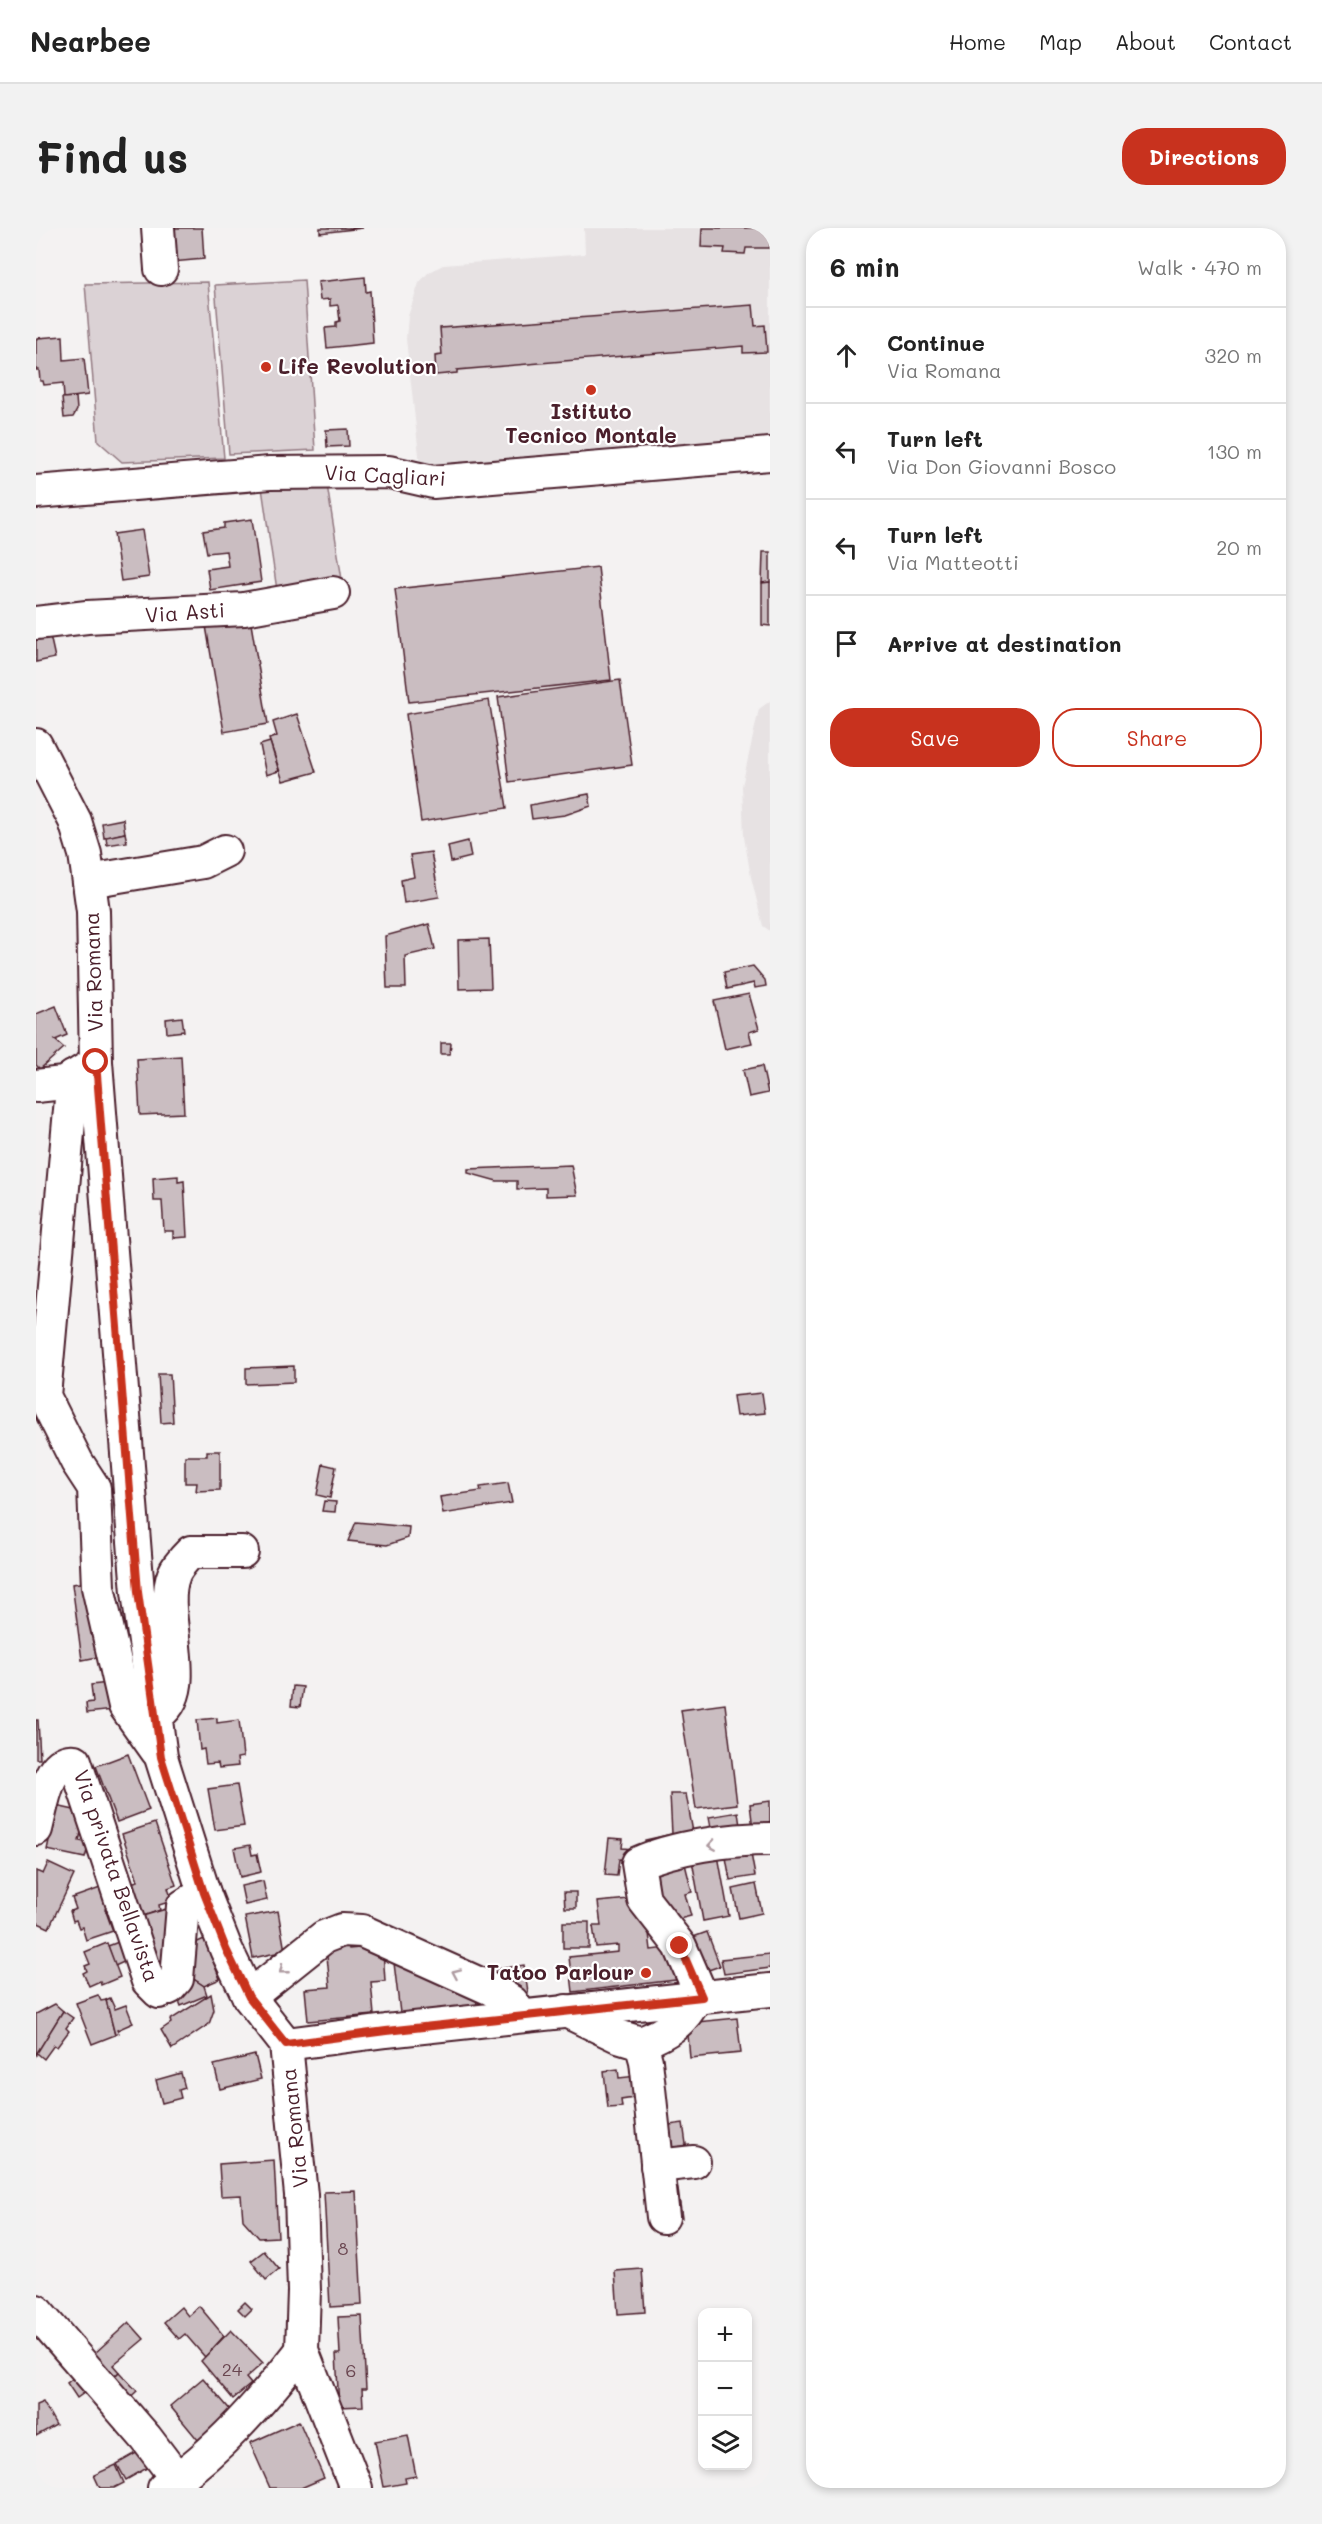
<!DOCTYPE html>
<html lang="en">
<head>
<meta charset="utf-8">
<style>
	:root { --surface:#fff; --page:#f2f2f2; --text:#222; --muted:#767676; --line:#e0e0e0; --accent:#c8321e }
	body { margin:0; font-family:Mali,sans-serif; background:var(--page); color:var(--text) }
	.controls { position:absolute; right:18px; bottom:18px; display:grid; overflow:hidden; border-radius:12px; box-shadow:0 3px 9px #0003 }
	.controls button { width:54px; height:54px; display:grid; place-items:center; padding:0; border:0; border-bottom:2px solid var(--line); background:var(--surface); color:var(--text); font:30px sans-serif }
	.stop { position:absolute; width:18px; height:18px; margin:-14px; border:4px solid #c8321e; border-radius:50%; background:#fff }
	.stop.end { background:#c8321e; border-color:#fff; box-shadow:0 2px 6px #0008 }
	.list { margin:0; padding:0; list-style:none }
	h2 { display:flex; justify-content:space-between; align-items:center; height:78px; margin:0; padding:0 24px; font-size:26px }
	h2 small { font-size:20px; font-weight:400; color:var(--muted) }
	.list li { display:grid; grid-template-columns:39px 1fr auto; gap:18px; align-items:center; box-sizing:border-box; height:96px; padding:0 24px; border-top:2px solid var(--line) }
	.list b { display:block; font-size:22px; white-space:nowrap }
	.list p { margin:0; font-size:20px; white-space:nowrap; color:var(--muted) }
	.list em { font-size:20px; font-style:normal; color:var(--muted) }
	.actions { display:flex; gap:12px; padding:18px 24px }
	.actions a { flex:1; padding:14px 0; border:2px solid var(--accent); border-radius:24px; text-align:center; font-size:21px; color:var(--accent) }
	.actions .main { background:var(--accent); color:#fff }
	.icon { flex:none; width:33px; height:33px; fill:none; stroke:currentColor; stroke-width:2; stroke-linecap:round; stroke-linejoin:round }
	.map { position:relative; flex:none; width:734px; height:2260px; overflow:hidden; border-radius:24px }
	header { display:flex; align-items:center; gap:36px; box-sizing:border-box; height:84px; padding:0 30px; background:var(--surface); border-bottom:2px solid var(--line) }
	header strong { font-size:28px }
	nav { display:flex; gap:33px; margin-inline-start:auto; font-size:21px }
	.intro { display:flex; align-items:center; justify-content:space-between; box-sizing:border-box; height:144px; padding:0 36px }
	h1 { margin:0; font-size:42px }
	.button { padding:15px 27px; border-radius:24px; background:var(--accent); color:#fff; font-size:21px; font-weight:700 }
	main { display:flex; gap:36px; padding:0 36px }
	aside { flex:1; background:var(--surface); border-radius:24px; box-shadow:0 3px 9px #0003 }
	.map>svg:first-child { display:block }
</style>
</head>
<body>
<header>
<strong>Nearbee</strong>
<nav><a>Home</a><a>Map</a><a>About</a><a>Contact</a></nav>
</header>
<div class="intro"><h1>Find us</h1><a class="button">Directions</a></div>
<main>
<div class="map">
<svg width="734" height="2260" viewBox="0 0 734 2260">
	<rect width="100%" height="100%" fill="#f4f2f2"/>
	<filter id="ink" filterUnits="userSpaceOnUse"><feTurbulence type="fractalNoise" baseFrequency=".0167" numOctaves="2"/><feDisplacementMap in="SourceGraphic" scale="12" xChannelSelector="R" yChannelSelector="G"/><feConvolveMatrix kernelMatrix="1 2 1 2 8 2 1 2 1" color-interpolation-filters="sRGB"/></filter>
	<g filter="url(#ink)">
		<!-- built -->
		<g fill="#e7e2e3">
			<path d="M 548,0 L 734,0 L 734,214 L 395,241 L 384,236 L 370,111 L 372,88 L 383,55 L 392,45 L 407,37 L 549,26 Z"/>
			<path d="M 734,473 L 734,703 L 727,698 L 715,649 L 708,609 L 706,558 L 723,481 Z"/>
		</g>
		<!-- green -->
		<g fill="#dbd2d5" stroke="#927880" stroke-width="1.5">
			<path d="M 268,52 L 279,222 L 193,226 L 179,57 Z"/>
			<path d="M 172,54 L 188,230 L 86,234 L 62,213 L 49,56 Z"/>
			<path d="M 225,253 L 291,257 L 307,358 L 242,369 Z"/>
		</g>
		<!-- building -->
		<g fill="#cabdc1" stroke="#4a1f2b" stroke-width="1.5">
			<path d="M 134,0 L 166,0 L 168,31 L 136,34 Z"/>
			<path d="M 284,0 L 327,0 L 284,5 Z"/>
			<path d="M 666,0 L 734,0 L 734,20 L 710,20 L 709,26 L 688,25 L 689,20 L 665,19 Z"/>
			<path d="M 329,49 L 330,64 L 334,63 L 337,115 L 291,120 L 289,100 L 300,99 L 300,94 L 304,93 L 302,77 L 294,78 L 294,71 L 284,72 L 282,54 Z"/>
			<path d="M 717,77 L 719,98 L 729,97 L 731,124 L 707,125 L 707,118 L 421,142 L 421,145 L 400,147 L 399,128 L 406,127 L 404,100 Z"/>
			<path d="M 27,108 L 28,132 L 48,130 L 52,167 L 28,170 L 27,155 L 8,157 L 7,153 L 4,153 L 3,142 L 0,142 L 0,113 L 1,110 Z"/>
			<path d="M 40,169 L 41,182 L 37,189 L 28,190 L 26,170 Z"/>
			<path d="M 312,201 L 313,218 L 291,219 L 290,202 Z"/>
			<path d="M 216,291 L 225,354 L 174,362 L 171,341 L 192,338 L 190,323 L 171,325 L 167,303 L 188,300 L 188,295 Z"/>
			<path d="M 106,302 L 113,349 L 85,353 L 78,306 Z"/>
			<path d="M 727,324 L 734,324 L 734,354 L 726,355 Z"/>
			<path d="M 562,339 L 575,452 L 373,474 L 359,361 Z"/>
			<path d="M 734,354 L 734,398 L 726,397 L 726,355 Z"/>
			<path d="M 214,390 L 232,496 L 188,504 L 170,398 Z"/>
			<path d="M 12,398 L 19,430 L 0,434 L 0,401 Z"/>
			<path d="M 584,452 L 596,537 L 473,554 L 462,469 Z"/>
			<path d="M 453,472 L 471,580 L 385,594 L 370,486 Z"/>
			<path d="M 261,486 L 280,544 L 247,553 L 233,511 L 241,508 L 237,494 Z"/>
			<path d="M 234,514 L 243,543 L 230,547 L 224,517 Z"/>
			<path d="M 553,566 L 555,578 L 529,587 L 496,591 L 494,577 Z"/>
			<path d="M 87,591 L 89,605 L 68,610 L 66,595 Z"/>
			<path d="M 89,605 L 91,614 L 71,617 L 70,609 Z"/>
			<path d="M 432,613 L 435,629 L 415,634 L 412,618 Z"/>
			<path d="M 395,624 L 403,669 L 368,675 L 365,652 L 378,649 L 374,627 Z"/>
			<path d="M 393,696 L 399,721 L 369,728 L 370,760 L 351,760 L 349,708 Z"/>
			<path d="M 453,711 L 455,760 L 423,761 L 422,712 Z"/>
			<path d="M 717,738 L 729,752 L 730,758 L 719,760 L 718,755 L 691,761 L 688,744 Z"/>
			<path d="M 713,766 L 723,801 L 713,804 L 716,815 L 689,821 L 678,773 Z"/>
			<path d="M 20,778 L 31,807 L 19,812 L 28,820 L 4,841 L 0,837 L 0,786 Z"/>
			<path d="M 146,789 L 148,803 L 131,805 L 130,791 Z"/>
			<path d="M 405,815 L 415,815 L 414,826 L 405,826 Z"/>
			<path d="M 145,828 L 148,885 L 104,887 L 101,831 Z"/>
			<path d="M 726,838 L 732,865 L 713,869 L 707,842 Z"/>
			<path d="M 535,937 L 541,967 L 510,968 L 510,960 L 481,961 L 481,953 L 461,953 L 432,945 L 432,941 Z"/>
			<path d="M 142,948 L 142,954 L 148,953 L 151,1009 L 137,1010 L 137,1003 L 128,1003 L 126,973 L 118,973 L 117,950 Z"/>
			<path d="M 258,1138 L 258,1154 L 210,1156 L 210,1140 Z"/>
			<path d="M 122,1146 L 134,1146 L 137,1194 L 125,1195 Z"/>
			<path d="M 726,1165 L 729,1185 L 700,1188 L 697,1168 Z"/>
			<path d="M 171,1223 L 184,1223 L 184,1262 L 160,1263 L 161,1255 L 149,1255 L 149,1228 L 171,1228 Z"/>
			<path d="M 287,1236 L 300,1239 L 294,1270 L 281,1267 Z"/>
			<path d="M 472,1255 L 476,1275 L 407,1286 L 404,1269 L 445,1263 L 444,1259 Z"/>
			<path d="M 288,1273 L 300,1274 L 299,1284 L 286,1283 Z"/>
			<path d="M 320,1294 L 373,1299 L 372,1310 L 351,1317 L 312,1313 Z"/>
			<path d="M 51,1354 L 62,1429 L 46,1432 L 36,1356 Z"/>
			<path d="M 73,1455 L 77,1482 L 51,1485 L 50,1475 L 57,1474 L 55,1457 Z"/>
			<path d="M 257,1458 L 267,1459 L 264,1479 L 255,1478 Z"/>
			<path d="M 689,1476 L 701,1576 L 660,1581 L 645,1482 Z"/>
			<path d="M 181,1490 L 181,1495 L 203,1492 L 207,1529 L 201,1530 L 202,1538 L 183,1540 L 182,1535 L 170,1536 L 168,1521 L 164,1522 L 161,1492 Z"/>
			<path d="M 0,1492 L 2,1492 L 4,1531 L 0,1531 Z"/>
			<path d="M 92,1526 L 113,1582 L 81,1594 L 60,1538 Z"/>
			<path d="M 201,1557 L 208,1598 L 179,1602 L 172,1561 Z"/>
			<path d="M 634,1566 L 650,1566 L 659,1615 L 612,1625 L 609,1612 L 636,1606 Z"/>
			<path d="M 734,1573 L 734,1607 L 718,1609 L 714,1576 Z"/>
			<path d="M 20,1578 L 38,1582 L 48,1591 L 43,1613 L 53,1615 L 49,1630 L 11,1622 Z"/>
			<path d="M 702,1584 L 705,1605 L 677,1610 L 673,1589 Z"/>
			<path d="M 119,1595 L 140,1657 L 132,1660 L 136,1673 L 123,1677 L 124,1682 L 105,1689 L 94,1655 L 102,1653 L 86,1606 Z"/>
			<path d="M 573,1610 L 587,1611 L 586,1620 L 597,1621 L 596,1632 L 583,1631 L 581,1648 L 569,1647 Z"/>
			<path d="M 214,1617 L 216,1627 L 221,1626 L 225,1644 L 204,1649 L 198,1620 Z"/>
			<path d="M 714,1620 L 719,1648 L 694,1652 L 689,1624 Z"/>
			<path d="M 681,1622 L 693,1688 L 667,1693 L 655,1627 Z"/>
			<path d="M 647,1628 L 656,1664 L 649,1666 L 655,1688 L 627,1695 L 606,1638 Z"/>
			<path d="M 12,1635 L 38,1647 L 13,1700 L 0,1694 L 0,1643 L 7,1646 Z"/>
			<path d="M 227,1653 L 231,1672 L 209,1677 L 205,1658 Z"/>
			<path d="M 720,1656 L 726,1685 L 703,1690 L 697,1661 Z"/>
			<path d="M 70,1658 L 77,1679 L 69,1681 L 77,1703 L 50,1712 L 46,1699 L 43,1700 L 40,1692 L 37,1693 L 34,1683 L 40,1681 L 36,1670 Z"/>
			<path d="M 528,1664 L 540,1664 L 540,1680 L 529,1680 Z"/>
			<path d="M 603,1670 L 610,1680 L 615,1722 L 638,1719 L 648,1751 L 537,1764 L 533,1729 L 582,1724 L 582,1717 L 560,1719 L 557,1698 L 565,1698 L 562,1674 Z"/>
			<path d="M 130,1681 L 137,1699 L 133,1738 L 117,1743 L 100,1690 Z"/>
			<path d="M 242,1683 L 249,1723 L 217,1730 L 209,1689 Z"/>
			<rect x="527" y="1694" width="26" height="26"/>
			<path d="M 671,1704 L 684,1738 L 661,1746 L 649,1712 Z"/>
			<path d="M 168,1711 L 184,1751 L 168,1758 L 153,1748 L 155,1717 Z"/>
			<path d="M 85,1713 L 92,1732 L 79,1738 L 72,1718 Z"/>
			<path d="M 71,1715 L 84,1749 L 65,1757 L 64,1753 L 53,1758 L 47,1745 L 51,1743 L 49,1738 L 54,1736 L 49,1724 Z"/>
			<path d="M 312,1716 L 313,1721 L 335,1719 L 347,1722 L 349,1753 L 335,1754 L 338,1787 L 272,1793 L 269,1761 L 294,1759 L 290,1718 Z"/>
			<path d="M 734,1726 L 734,1740 L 688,1746 L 685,1731 Z"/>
			<path d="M 358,1735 L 439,1759 L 441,1777 L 364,1785 Z"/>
			<path d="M 488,1737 L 492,1765 L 478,1767 L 457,1757 L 455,1742 Z"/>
			<path d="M 153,1748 L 168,1758 L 171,1767 L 145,1778 L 140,1765 Z"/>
			<path d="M 175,1766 L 178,1782 L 173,1796 L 136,1821 L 125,1802 L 135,1795 L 134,1792 Z"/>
			<path d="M 62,1767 L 65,1773 L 70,1772 L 79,1807 L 56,1816 L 40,1775 Z"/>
			<path d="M 74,1770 L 79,1781 L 90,1777 L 97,1795 L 81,1802 L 83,1805 L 79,1807 L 70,1772 Z"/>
			<path d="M 19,1776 L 27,1783 L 0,1827 L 0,1786 Z"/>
			<path d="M 27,1783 L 37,1790 L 30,1800 L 33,1803 L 21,1819 L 18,1817 L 8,1831 L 1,1825 Z"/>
			<path d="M 701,1790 L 705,1825 L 654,1830 L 651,1795 Z"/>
			<path d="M 219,1827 L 225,1851 L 184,1861 L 178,1837 Z"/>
			<path d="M 582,1841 L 583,1850 L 601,1848 L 604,1869 L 585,1872 L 586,1879 L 572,1880 L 568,1843 Z"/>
			<path d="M 145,1845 L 149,1860 L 143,1862 L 145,1870 L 126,1875 L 120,1852 Z"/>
			<path d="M 647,1895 L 651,1923 L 624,1927 L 620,1899 Z"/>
			<path d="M 238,1932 L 242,2009 L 223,2010 L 207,1992 L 205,1967 L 185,1968 L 183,1936 Z"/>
			<path d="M 640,1947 L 646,1990 L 632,1991 L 626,1949 Z"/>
			<path d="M 320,1963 L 326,2077 L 294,2079 L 288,1964 Z"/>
			<path d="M 228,2023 L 243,2041 L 230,2052 L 215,2033 Z"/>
			<path d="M 606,2041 L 609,2084 L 582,2086 L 579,2043 Z"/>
			<path d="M 209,2074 L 216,2081 L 209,2088 L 202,2081 Z"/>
			<path d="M 163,2078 L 188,2108 L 169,2129 L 149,2106 L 143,2111 L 128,2094 L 145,2079 L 152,2088 Z"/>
			<path d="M 326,2088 L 330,2161 L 326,2161 L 327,2178 L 303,2179 L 300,2126 L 304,2126 L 302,2089 Z"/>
			<path d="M 93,2094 L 108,2111 L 77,2137 L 83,2144 L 69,2158 L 48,2135 Z"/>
			<path d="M 195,2102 L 227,2135 L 210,2150 L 215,2156 L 197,2171 L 165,2133 Z"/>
			<path d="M 83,2144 L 101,2163 L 86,2177 L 69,2158 Z"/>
			<path d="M 44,2145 L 56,2159 L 41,2170 L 31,2155 Z"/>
			<path d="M 167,2150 L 196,2184 L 162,2212 L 134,2178 Z"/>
			<path d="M 7,2174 L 20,2197 L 0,2208 L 0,2177 Z"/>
			<path d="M 263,2193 L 288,2250 L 265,2260 L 234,2260 L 214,2215 Z"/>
			<path d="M 372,2207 L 380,2248 L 369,2250 L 370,2255 L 348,2259 L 339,2213 Z"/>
			<path d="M 109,2220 L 118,2236 L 90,2252 L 81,2236 Z"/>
			<path d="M 80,2237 L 88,2255 L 78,2260 L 64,2260 L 58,2247 Z"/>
		</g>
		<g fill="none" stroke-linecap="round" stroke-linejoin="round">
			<defs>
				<g id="minor">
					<path d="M 122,0 L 125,41"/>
					<path d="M 0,264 L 234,245 L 353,244 L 397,254 L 734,226"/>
					<path d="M 0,395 L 51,389 L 208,381 L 297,365"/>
					<path d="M 0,517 L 39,593 L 49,626 L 57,683 L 60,834 L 102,1364 L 125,1529 L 168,1665 L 190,1721 L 213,1769 L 250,1816 L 265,1967 L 268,2063 L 266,2122 L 320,2260"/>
					<path d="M 53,653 L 167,634 L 189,623"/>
					<path d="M 37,849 L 8,1168 L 41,1234 L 58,1260 L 62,1359 L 89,1478 L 121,1523"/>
					<path d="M 0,858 L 28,855 L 52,840"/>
					<path d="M 119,1488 C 163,1464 121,1387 138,1346 C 141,1338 149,1330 155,1324 L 206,1324"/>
					<path d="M 0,1601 C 6,1580 11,1529 39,1533 L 112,1753 L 123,1764 L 133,1760 L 141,1751 L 147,1678 L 168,1665"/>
					<path d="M 213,1769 L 288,1709 L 306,1702 L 326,1703 L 455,1761 L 476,1774 L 485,1788"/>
					<path d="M 666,1769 L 644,1718 L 608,1672 L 602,1635 C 638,1619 694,1611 734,1611"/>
					<path d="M 530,1783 L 582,1808 L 605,1815 C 631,1805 648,1794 660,1769"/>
					<path d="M 605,1815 L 610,1833 L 627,1989"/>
					<path d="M 250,1816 L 350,1803 L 734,1762"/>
					<path d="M 621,1938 L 658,1934"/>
					<path d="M 0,2083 L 110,2210 L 141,2251"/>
					<path d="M 128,2260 C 181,2225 227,2172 266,2122"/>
				</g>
			</defs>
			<!-- minor casing -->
			<use href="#minor" stroke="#4a1f2b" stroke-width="36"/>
			<!-- minor -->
			<use href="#minor" stroke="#fff" stroke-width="32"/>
		</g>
		<!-- one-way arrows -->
		<defs><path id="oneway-chevron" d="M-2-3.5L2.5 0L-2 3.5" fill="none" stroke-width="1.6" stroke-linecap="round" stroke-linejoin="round" transform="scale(1.5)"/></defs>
		<g stroke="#ae9aa0">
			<use href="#oneway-chevron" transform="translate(676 1617) rotate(171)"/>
			<use href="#oneway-chevron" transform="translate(247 1742) rotate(141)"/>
			<use href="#oneway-chevron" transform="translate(420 1745) rotate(-156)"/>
		</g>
	</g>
	<g fill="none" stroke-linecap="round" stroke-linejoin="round" filter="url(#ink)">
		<!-- route -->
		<path stroke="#c8321e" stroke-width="8" d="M 60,834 L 102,1364 L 125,1529 L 168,1665 L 190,1721 L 213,1769 L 250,1816 L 350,1803 L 666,1769 L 644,1718"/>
	</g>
	<!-- markers -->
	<g fill="#c8321e" stroke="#fff" stroke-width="2">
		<circle cx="230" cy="139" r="6"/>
		<circle cx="555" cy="162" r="6"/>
		<circle cx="610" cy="1745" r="6"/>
	</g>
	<g text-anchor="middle" stroke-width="4.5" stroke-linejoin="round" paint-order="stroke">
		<!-- number labels -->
		<g font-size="18" fill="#6a4650">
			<text x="307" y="2027">8</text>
			<text x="196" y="2148">24</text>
			<text x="315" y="2149">6</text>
		</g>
		<!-- poi labels -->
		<g font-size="21" font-weight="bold" fill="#4a1f2b" stroke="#fff" text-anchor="start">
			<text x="242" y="146">Life Revolution</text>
			<text x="555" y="191" text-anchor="middle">Istituto<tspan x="555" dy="24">Tecnico Montale</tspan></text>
			<text x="598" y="1752" text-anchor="end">Tatoo Parlour</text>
		</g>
		<!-- street labels -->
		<g font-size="21" fill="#4a1f2b" stroke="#fff">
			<text transform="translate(349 248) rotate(3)" y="7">Via Cagliari</text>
			<text transform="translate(149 385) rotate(-4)" y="7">Via Asti</text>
			<text transform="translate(58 744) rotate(-92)" y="7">Via Romana</text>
			<text transform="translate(80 1648) rotate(71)" y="7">Via privata Bellavista</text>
			<text transform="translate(259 1900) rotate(-96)" y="7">Via Romana</text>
		</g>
	</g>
</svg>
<div class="controls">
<button>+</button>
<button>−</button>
<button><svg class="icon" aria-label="layers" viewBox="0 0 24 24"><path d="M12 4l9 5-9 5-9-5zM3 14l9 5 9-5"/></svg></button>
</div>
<div class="stop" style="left:60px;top:834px"></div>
<div class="stop end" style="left:644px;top:1718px"></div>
</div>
<aside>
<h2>6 min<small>Walk · 470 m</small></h2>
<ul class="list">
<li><svg class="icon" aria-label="ahead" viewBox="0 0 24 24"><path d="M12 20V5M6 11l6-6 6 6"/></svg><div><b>Continue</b><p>Via Romana</p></div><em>320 m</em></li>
<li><svg class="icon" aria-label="left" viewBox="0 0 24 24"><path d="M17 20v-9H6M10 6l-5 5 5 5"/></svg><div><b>Turn left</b><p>Via Don Giovanni Bosco</p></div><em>130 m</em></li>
<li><svg class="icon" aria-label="left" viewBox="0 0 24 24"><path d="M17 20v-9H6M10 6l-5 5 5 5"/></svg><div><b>Turn left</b><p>Via Matteotti</p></div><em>20 m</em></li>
<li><svg class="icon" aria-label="arrive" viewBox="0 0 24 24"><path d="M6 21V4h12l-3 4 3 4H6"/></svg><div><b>Arrive at destination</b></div></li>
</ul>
<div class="actions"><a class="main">Save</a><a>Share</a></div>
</aside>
</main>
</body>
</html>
